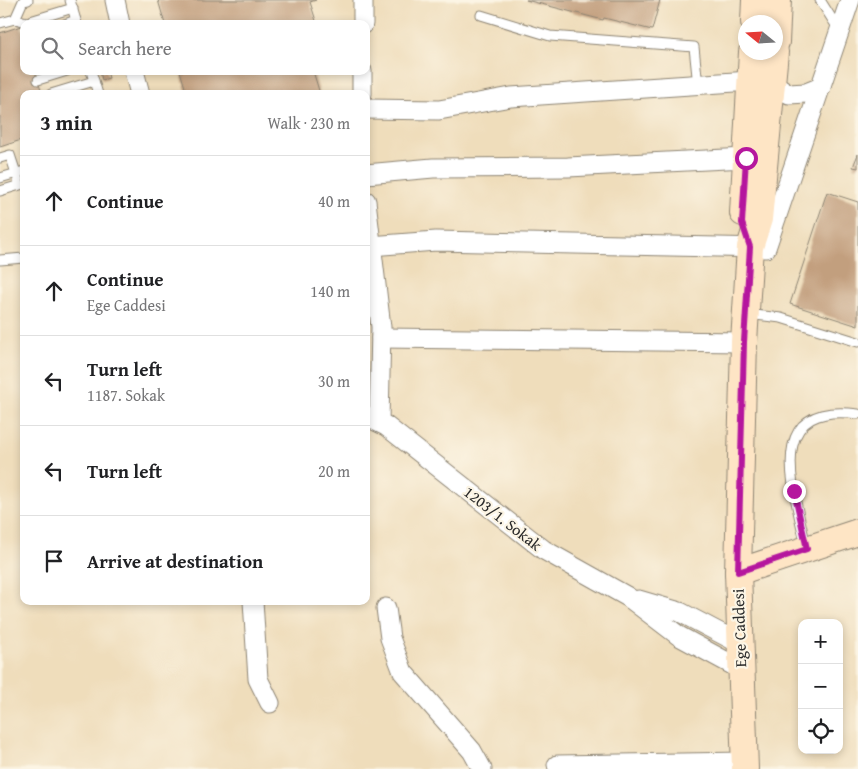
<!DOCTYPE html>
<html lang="en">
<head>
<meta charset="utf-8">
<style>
	:root { --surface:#fff; --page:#f2f2f2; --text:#202124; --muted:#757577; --line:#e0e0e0 }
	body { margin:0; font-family:"Gentium Book Plus",serif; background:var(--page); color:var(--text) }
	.controls { position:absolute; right:15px; bottom:15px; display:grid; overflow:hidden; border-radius:10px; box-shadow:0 2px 8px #0003 }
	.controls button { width:45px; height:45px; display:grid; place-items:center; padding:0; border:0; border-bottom:1px solid var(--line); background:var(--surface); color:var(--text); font:25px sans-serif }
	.compass { position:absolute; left:738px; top:15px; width:45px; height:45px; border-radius:50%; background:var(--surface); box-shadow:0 2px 8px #0003; rotate:288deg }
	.stop { position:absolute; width:15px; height:15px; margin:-11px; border:4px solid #b5179e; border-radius:50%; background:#fff }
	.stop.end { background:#b5179e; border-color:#fff; box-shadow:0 1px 5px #0008 }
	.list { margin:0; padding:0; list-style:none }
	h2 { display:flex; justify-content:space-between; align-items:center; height:65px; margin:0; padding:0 20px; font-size:21px }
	h2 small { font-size:16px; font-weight:400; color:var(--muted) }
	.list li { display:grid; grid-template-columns:32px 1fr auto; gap:15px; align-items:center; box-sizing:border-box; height:90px; padding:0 20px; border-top:1px solid var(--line) }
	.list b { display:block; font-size:19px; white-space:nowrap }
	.list p { margin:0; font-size:16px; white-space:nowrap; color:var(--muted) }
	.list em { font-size:16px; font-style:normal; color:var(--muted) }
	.icon { flex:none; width:28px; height:28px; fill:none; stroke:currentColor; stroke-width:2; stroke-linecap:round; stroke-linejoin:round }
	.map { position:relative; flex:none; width:858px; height:769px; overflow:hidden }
	.search { position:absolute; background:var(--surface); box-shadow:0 2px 8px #0003; left:20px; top:20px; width:350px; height:55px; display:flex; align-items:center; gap:12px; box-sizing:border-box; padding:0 18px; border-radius:10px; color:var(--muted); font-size:19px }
	.panel { position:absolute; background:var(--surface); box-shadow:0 2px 8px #0003; left:20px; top:90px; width:350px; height:515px; border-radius:10px }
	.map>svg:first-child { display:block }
</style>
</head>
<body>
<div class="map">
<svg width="858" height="769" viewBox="0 0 858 769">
	<rect width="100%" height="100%" fill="#fcf5e5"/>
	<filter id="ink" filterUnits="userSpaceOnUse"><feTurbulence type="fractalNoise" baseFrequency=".02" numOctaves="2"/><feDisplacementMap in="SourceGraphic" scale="10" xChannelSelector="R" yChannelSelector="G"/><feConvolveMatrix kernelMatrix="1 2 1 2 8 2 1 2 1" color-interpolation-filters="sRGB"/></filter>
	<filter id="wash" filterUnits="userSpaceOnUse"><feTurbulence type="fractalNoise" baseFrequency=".0096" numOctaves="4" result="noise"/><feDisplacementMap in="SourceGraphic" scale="20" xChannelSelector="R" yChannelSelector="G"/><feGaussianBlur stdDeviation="1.12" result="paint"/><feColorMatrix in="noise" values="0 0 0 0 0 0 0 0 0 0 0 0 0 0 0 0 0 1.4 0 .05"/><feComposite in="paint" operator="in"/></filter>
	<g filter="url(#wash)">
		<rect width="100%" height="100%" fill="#efddbb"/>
		<g id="blocks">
			<!-- building -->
			<g fill="#c29f7e">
				<path d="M 158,0 L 316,0 L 310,2 L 317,24 L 165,24 Z"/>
				<path d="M 526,0 L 660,0 L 652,30 L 604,18 L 603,20 Z"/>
				<path d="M 21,26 L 24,35 L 24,71 L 35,71 L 42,94 L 24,94 L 24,139 L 0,147 L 0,33 Z"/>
				<path d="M 100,71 L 107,71 L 109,78 L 102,80 Z"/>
				<path d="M 180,71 L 313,71 L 320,94 L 187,94 Z"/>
				<path d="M 858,154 L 858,168 L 853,167 Z"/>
				<path d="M 827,192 L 858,202 L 858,326 L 790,304 Z"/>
			</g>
		</g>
	</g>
	<g filter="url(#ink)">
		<use href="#blocks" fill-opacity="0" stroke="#8d8473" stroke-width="1"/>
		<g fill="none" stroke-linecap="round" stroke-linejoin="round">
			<defs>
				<g id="lane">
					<path d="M 70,0 L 77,24"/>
					<path d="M 820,0 L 839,30"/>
					<path d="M 481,15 L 550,36 L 694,47 L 698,86"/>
					<path d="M 15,19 L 23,1 L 28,0"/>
					<path d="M 0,23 L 15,19 L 27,22 L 73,8"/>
					<path d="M 65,24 L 76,20"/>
					<path d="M 91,71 L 98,94"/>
					<path d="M 38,80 L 67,71"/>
					<path d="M 51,94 L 94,81"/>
					<path d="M 0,158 L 10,155 L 20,185 L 0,191"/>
					<path d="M 0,178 L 24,171"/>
					<path d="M 0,260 L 24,258"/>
					<path d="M 747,314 L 781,318 L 858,342"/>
					<path d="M 806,546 C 794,490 762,401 858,414"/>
				</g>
				<g id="street">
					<path d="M 115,0 L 120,24"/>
					<path d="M 363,24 L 363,0"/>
					<path d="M 134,71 L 140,94"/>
					<path d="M 362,94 L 362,71"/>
					<path d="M 366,109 L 439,110 L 511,97 L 750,81 L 773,83 L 789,94 L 806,93 L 821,87"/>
					<path d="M 366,174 L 433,168 L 568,167 L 746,158"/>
					<path d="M 366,201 L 381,327 L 379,422"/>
					<path d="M 370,246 L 436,241 L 766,248 L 850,0"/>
					<path d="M 381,338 L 744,342"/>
					<path d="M 366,416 L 386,426 L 544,550 L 628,597 L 679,636 L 740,669"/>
					<path d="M 639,600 L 680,612 L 739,643"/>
					<path d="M 253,601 L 258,679 L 270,703"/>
					<path d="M 386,608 L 390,638 L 403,672 L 472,751 L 482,769"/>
					<path d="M 557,765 L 745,762"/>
				</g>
				<g id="secondary">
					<path d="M 754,22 L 755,0"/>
					<path d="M 776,42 L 778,0"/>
					<path d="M 743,213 L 752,52"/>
					<path d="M 738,572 L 858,532"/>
					<path d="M 745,769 L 738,572 L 744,342 L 750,247 L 759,219 L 775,52"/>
				</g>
			</defs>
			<!-- lane casing -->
			<use href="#lane" stroke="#8d8473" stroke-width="11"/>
			<!-- street casing -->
			<use href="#street" stroke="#8d8473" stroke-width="21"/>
			<!-- secondary casing -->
			<use href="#secondary" stroke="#8d8473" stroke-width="28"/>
			<!-- lane -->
			<use href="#lane" stroke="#fff" stroke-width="9"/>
			<!-- street -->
			<use href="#street" stroke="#fff" stroke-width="19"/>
			<!-- secondary -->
			<use href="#secondary" stroke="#fee5c5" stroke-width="26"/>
		</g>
	</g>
	<g fill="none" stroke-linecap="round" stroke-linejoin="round" filter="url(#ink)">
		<!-- route -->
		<path stroke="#b5179e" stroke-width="6" d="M 746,158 L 742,223 L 750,247 L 744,342 L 738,572 L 807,549 L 794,491"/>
	</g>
	<g text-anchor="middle" stroke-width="4.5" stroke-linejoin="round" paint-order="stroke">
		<!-- street labels -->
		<g font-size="16" fill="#2b2b2b" stroke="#fcf5e5">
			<text transform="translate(503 518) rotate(38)" y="6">1203/1. Sokak</text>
			<text transform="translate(739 628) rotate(-92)" y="6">Ege Caddesi</text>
		</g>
	</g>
</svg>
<div class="controls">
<button>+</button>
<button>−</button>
<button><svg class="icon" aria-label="locate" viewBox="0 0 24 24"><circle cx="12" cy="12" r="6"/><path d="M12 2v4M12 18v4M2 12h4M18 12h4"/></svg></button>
</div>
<svg class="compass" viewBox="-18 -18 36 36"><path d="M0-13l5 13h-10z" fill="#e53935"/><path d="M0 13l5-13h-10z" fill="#757577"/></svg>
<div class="stop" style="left:746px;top:158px"></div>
<div class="stop end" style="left:794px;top:491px"></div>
<div class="search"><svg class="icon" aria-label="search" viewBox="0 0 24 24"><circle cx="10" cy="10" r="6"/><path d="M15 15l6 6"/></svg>Search here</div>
<section class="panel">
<h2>3 min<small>Walk · 230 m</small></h2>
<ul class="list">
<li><svg class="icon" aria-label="ahead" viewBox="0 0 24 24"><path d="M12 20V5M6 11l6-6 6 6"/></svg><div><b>Continue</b></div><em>40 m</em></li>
<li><svg class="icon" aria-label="ahead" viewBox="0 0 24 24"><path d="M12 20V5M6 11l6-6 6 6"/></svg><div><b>Continue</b><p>Ege Caddesi</p></div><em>140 m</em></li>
<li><svg class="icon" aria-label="left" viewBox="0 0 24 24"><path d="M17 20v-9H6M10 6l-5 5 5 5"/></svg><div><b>Turn left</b><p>1187. Sokak</p></div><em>30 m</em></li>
<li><svg class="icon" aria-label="left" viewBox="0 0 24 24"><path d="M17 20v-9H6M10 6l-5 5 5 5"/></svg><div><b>Turn left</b></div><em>20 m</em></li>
<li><svg class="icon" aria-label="arrive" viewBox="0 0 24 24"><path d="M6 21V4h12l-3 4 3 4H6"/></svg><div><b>Arrive at destination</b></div></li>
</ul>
</section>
</div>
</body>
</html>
